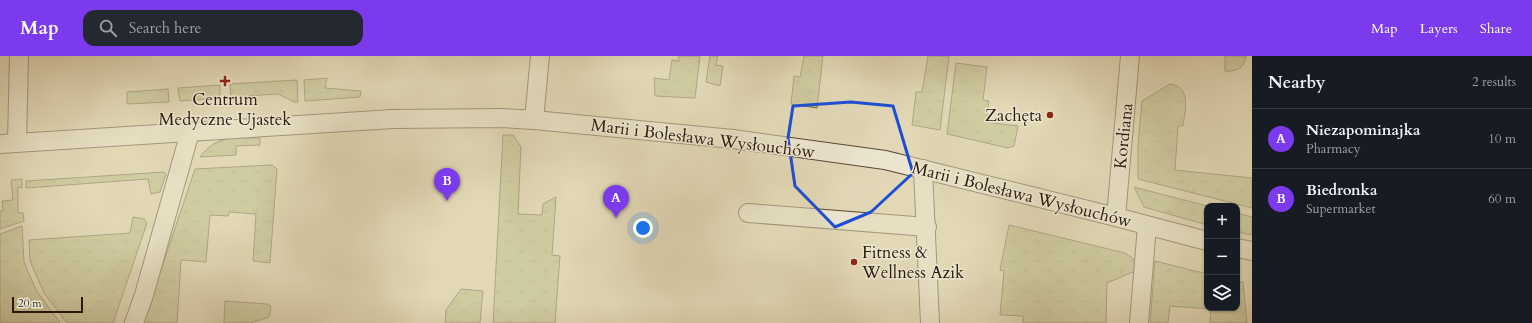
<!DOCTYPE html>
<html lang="en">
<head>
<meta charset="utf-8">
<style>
	:root { --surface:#171b24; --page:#242831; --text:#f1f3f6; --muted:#9ea1a6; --line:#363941; --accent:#7c3aed }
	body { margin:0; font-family:Cardo,serif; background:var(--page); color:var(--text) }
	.controls { position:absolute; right:12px; bottom:12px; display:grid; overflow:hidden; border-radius:8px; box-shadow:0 1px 3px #0004 }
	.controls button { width:36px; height:36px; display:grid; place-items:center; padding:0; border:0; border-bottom:1px solid var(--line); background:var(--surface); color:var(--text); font:20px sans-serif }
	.scale { position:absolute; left:12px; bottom:10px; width:71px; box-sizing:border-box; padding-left:4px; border:2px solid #2b180c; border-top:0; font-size:11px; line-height:14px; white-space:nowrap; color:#2b180c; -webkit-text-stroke:3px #ece6d0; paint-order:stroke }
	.you { position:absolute; left:643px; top:172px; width:14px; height:14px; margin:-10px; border:3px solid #fff; border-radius:50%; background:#1a73e8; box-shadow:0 0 0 6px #1a73e833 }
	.badge { display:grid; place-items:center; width:26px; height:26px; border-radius:50%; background:var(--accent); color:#fff; font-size:13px; font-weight:700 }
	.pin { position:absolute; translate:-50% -33px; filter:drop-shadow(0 1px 2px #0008) }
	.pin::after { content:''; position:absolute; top:21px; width:14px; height:12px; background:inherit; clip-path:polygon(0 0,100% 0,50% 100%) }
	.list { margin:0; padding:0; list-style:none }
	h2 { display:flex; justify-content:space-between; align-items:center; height:52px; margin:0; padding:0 16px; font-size:17px }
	h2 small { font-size:13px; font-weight:400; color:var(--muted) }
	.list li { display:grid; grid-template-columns:26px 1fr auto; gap:12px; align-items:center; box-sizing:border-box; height:60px; padding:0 16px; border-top:1px solid var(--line) }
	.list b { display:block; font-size:15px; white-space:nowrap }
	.list p { margin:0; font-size:13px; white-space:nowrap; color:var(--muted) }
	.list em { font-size:13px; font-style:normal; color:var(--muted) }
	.icon { flex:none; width:22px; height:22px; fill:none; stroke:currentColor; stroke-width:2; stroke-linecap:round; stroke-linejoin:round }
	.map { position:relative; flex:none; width:1252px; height:267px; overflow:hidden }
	header { display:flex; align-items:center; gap:24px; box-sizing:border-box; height:56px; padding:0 20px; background:var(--accent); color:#fff }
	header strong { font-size:19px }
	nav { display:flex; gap:22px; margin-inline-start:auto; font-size:14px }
	.search { width:280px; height:36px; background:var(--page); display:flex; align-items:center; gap:10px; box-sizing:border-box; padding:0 14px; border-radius:12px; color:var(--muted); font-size:15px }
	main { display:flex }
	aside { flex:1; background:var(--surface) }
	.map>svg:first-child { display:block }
</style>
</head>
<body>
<header>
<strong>Map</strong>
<div class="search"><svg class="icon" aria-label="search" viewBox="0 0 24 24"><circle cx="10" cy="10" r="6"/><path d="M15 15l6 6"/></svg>Search here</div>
<nav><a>Map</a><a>Layers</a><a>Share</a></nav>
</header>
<main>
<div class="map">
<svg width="1252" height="267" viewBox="0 0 1252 267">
	<defs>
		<pattern id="grass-tufts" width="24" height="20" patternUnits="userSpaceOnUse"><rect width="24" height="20" fill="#babc89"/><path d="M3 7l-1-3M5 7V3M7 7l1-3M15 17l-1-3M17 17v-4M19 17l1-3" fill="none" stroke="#a0a175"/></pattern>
		<pattern id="forest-crowns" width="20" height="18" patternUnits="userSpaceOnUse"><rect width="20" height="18" fill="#babc89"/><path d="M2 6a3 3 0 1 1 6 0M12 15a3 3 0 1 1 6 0" fill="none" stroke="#a0a175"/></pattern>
	</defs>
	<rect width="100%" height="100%" fill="#e2d8b7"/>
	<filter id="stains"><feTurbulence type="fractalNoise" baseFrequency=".005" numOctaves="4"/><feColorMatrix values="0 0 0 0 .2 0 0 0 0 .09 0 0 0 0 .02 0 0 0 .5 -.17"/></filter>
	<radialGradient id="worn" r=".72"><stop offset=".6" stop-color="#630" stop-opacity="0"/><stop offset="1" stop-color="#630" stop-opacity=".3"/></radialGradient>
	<!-- grass -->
	<g fill="url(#grass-tufts)" stroke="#726a4a">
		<path d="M 679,0 L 700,0 L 695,42 L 655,40 L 654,22 L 669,24 L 672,4 L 678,5 Z"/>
		<path d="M 710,0 L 718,0 L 716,9 L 723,10 L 720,30 L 706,26 Z"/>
		<path d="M 804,0 L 823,0 L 817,52 L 791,48 L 794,20 L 800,21 Z"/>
		<path d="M 928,0 L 949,0 L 940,74 L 912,69 L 916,36 L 922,36 Z"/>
		<path d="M 1225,0 L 1246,0 C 1244,12 1237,16 1225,15 Z"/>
		<path d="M 956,7 L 987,11 L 983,44 L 989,45 L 986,66 L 1018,70 L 1014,90 L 1008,92 L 947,78 Z"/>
		<path d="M 327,22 L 325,32 L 361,35 L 360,41 L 305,45 L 304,24 Z"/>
		<path d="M 297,24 L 298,46 L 294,46 L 278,38 L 231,41 L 230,28 Z"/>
		<path d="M 1170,28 C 1192,31 1185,54 1183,70 L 1178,70 L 1175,114 L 1252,122 L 1252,152 L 1138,123 L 1138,89 L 1142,45 Z"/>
		<path d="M 220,29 L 220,42 L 180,45 L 178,32 Z"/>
		<path d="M 168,33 L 169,46 L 127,48 L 127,36 Z"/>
		<path d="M 503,79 L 513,79 L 521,91 L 518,158 L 542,159 L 543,148 L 556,141 L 552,199 L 560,200 L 555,267 L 493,267 Z"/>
		<path d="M 260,82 L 260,89 L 236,90 L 236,99 L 200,101 C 218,78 232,83 260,82 Z"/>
		<path d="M 272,109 L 277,113 L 270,207 L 253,205 L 256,158 L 229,156 L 228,160 L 210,159 L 206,206 L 181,204 L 177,267 L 143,267 L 195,113 Z"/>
		<path d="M 164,116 L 166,118 L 160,136 L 151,138 L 148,123 L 26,132 L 26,125 Z"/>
		<path d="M 22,123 L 22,132 L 18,131 L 18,157 L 23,157 L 24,165 L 0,173 L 0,155 L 3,155 L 2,145 L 13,144 L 11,124 Z"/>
		<path d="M 1134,131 L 1207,150 L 1207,169 L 1144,151 Z"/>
		<path d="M 1237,157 L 1252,161 L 1252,179 L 1237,176 Z"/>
		<path d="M 133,161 L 144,163 L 147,167 L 113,267 L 67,267 L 44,237 L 30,205 L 29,184 L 130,177 Z"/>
		<path d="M 1009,169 L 1125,197 L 1134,203 L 1135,215 L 1107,227 L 1106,267 L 1023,267 L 1023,260 L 1000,259 L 1004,215 L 1000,214 Z"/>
		<path d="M 22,170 L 24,206 L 36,234 L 60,267 L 0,267 L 0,178 Z"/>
		<path d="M 1155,205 L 1207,218 L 1207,252 L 1237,252 L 1237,225 L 1243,226 L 1247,267 L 1210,267 L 1211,253 L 1170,250 L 1168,267 L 1150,267 Z"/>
		<path d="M 225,245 L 267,248 L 271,250 L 269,261 L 250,267 L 224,267 Z"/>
	</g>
	<!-- forest -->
	<path fill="url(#forest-crowns)" stroke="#726a4a" d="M 461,233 L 483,235 L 480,267 L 445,267 L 446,254 Z"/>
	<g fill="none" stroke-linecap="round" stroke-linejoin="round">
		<defs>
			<g id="minor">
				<path d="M 534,64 L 540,0"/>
				<path d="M 17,86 L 19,0"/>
				<path d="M 0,88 L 393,63 L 502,62 L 534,64 L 733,83 L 885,104 L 1116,161 L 1207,185"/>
				<path d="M 923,113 L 930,267"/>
				<path d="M 748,157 L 927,171"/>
				<path d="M 1116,161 L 1130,0"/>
				<path d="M 1237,192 L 1252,195"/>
				<path d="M 134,267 L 144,239 L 190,76"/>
				<path d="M 1139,267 L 1147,170"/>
			</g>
		</defs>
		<!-- minor casing -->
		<use href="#minor" stroke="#594837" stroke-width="20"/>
		<!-- minor -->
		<use href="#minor" stroke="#ece6d0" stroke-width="18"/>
	</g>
	<!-- marked area -->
	<path d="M0 0H1252V267H0ZM 851,46 L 893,50 L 913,117 L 871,156 L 835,171 L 795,130 L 788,82 L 793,50 Z" fill="#e2d8b7" fill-opacity=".55" fill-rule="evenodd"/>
	<path fill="none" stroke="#1d4ed8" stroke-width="3" stroke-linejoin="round" d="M 851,46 L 893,50 L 913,117 L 871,156 L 835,171 L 795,130 L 788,82 L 793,50 Z"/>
	<!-- markers -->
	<g fill="#8f2418" stroke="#ece6d0" stroke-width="1.5">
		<path d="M223 19h4v4h4v4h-4v4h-4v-4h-4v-4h4z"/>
		<circle cx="1050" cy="59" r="4"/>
		<circle cx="854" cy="206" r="4"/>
	</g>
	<g text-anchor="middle" stroke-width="3" stroke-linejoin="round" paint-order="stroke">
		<!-- poi labels -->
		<g font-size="17" fill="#2b180c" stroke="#ece6d0">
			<text x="225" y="49">Centrum<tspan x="225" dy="20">Medyczne Ujastek</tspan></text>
			<text x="1042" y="65" text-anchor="end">Zachęta</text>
			<text x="862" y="202" text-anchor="start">Fitness &amp;<tspan x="862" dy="20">Wellness Azik</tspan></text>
		</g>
		<!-- street labels -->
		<g font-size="17" fill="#2b180c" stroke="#ece6d0">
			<text transform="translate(1123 80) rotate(-84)" y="6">Kordiana</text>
			<text transform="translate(703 82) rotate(7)" y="6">Marii i Bolesława Wysłouchów</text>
			<text transform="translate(1022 138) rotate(14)" y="6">Marii i Bolesława Wysłouchów</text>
		</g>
	</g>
	<rect width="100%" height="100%" filter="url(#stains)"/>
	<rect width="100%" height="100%" fill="url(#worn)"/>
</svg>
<div class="controls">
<button>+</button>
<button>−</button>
<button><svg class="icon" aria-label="layers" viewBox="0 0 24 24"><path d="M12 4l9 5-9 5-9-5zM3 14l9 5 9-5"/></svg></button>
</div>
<div class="scale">20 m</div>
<div class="you"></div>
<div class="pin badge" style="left:616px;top:162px">A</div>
<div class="pin badge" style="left:447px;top:145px">B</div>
</div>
<aside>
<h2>Nearby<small>2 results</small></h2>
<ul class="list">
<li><span class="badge">A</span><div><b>Niezapominajka</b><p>Pharmacy</p></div><em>10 m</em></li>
<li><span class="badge">B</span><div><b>Biedronka</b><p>Supermarket</p></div><em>60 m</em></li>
</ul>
</aside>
</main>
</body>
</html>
